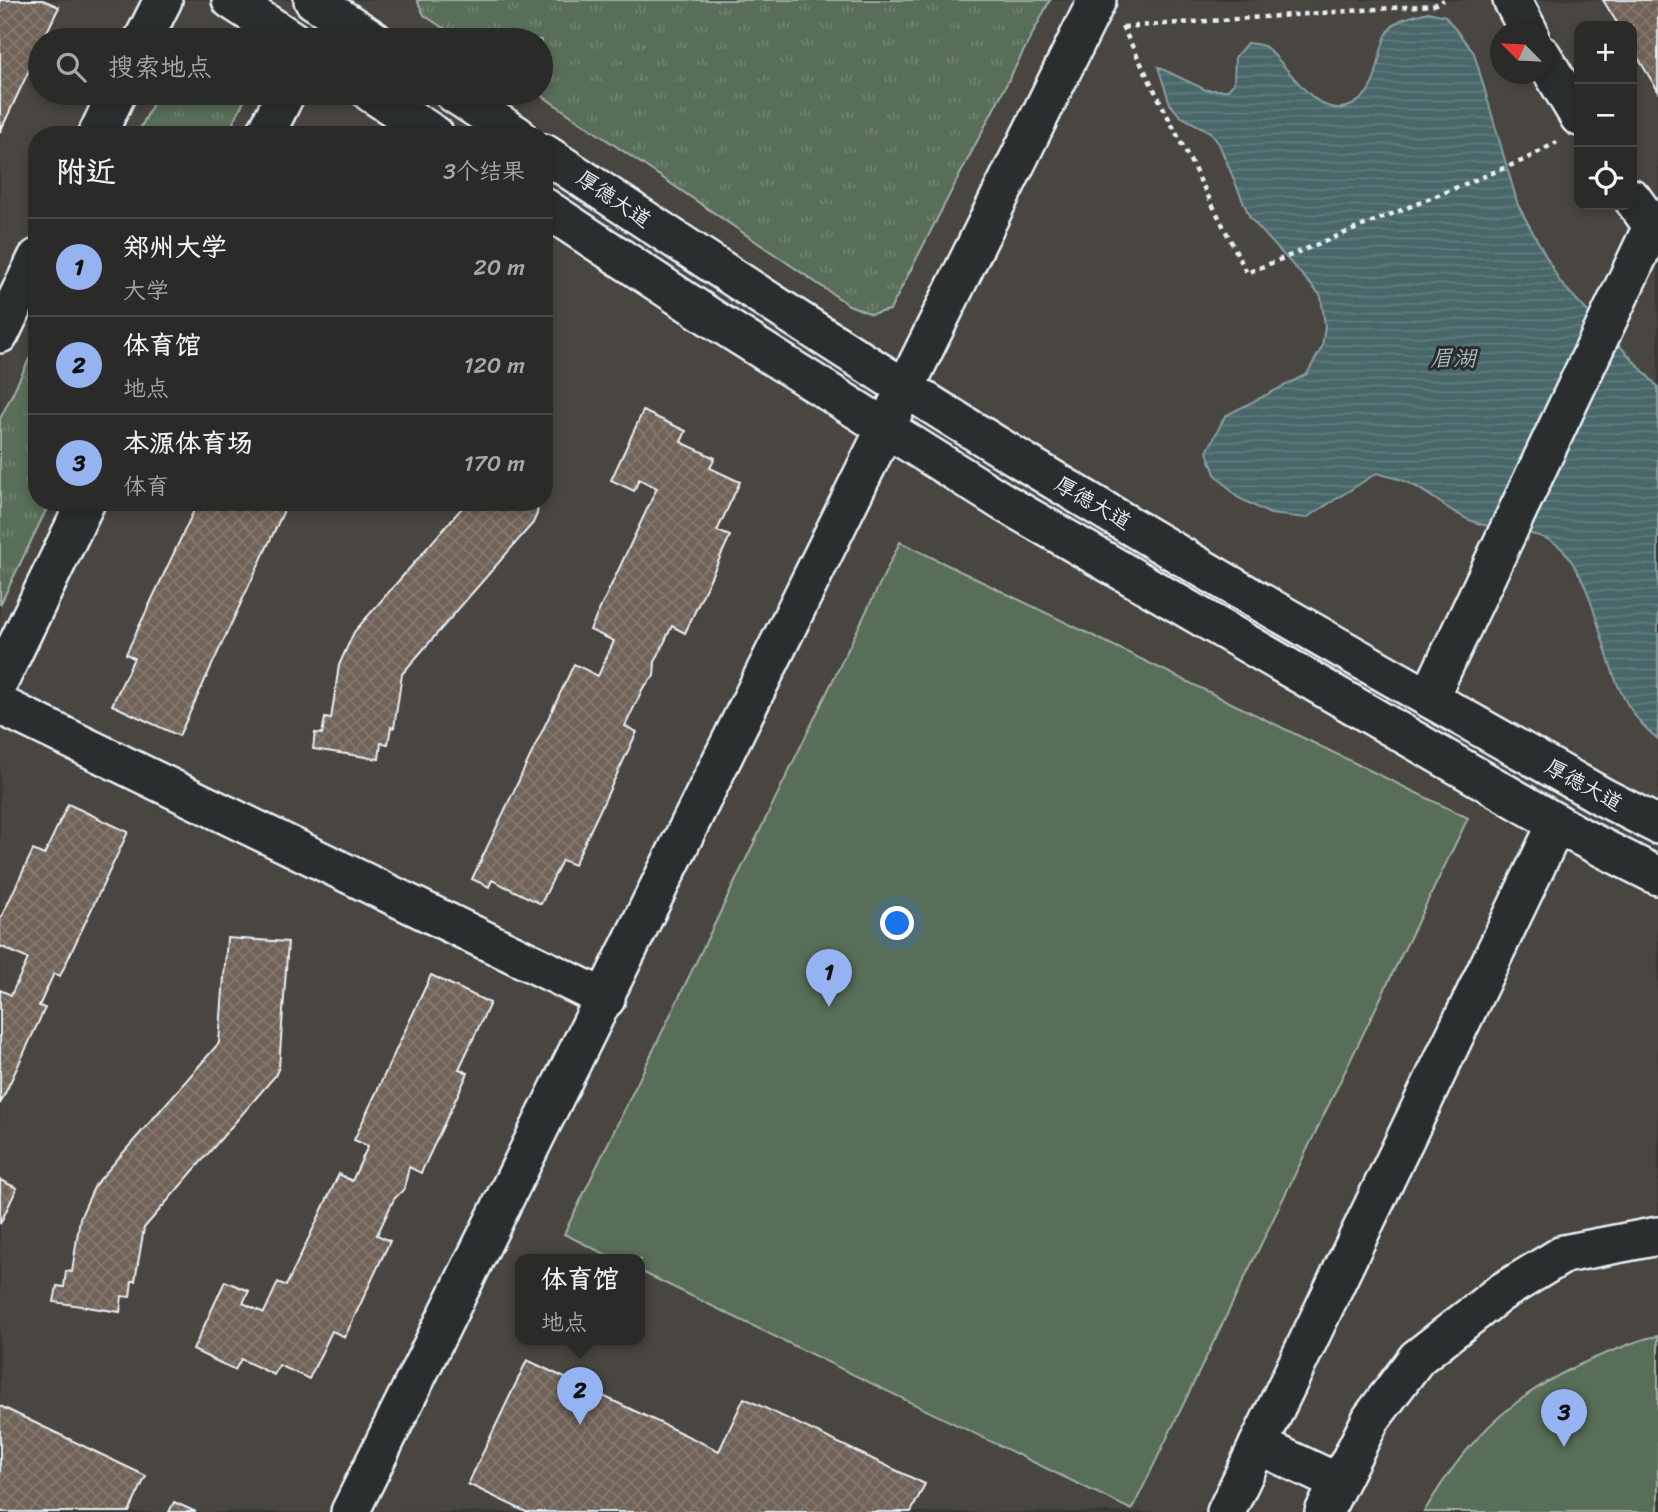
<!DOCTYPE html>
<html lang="zh">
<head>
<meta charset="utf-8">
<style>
	:root { --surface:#2a2a28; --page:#323230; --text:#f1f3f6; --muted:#a5a7a8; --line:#464645; --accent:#95b2f1 }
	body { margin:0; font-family:Sriracha,"LXGW WenKai TC",sans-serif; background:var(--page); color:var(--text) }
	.controls { position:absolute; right:21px; top:21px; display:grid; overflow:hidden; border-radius:14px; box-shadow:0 4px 10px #0003 }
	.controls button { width:63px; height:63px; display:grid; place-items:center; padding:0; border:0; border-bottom:2px solid var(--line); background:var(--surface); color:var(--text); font:35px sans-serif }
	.compass { position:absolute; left:1490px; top:21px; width:63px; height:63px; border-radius:50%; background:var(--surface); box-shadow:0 4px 10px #0003; rotate:294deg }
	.you { position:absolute; left:898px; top:924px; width:24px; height:24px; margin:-18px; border:5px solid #fff; border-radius:50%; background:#1a73e8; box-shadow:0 0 0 10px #1a73e833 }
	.badge { display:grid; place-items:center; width:46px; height:46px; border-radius:50%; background:var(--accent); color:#111; font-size:23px; font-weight:700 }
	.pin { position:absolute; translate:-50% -58px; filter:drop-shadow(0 2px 4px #0008) }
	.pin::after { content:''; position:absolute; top:37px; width:24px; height:21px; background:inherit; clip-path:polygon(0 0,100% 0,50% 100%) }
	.popup { position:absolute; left:515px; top:1254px; width:130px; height:91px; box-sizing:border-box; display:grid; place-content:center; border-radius:14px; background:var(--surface); filter:drop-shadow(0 2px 5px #0005); font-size:23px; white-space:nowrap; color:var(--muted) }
	.popup b { font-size:26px; color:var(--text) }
	.popup::after { content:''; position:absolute; left:50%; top:100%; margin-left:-14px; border:14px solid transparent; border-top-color:var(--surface) }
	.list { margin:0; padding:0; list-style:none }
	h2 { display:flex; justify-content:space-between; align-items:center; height:91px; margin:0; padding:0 28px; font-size:30px }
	h2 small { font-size:23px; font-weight:400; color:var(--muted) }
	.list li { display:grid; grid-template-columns:46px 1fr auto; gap:21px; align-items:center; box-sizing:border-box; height:98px; padding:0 28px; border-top:2px solid var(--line) }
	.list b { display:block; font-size:26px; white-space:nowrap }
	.list p { margin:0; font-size:23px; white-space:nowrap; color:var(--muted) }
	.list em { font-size:23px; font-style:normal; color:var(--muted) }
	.icon { flex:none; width:38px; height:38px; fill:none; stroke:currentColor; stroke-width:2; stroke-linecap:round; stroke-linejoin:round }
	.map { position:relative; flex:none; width:1658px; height:1512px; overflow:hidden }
	.search { position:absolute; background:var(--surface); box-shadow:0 4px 10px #0003; left:28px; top:28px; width:525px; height:77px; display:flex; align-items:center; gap:18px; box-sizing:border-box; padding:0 24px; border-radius:38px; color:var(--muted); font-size:26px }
	.panel { position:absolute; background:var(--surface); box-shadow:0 4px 10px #0003; left:28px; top:126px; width:525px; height:385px; border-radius:28px }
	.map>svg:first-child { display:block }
</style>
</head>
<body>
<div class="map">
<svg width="1658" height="1512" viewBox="0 0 1658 1512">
	<defs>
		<pattern id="grass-tufts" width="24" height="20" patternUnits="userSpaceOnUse" patternTransform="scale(1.75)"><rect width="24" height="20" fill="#596e59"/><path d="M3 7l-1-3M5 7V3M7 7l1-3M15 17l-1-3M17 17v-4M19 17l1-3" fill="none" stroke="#718372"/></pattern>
		<pattern id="water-rules" width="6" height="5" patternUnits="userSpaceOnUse" patternTransform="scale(1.75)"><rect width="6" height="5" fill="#486669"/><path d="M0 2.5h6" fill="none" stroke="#627c7f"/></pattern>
		<pattern id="building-cross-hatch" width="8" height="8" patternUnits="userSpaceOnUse" patternTransform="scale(1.75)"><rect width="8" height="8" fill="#706256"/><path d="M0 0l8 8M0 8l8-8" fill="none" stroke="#84796f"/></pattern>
	</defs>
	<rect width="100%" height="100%" fill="#383836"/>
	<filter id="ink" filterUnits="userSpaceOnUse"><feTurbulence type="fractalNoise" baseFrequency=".0143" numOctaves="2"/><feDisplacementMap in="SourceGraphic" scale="14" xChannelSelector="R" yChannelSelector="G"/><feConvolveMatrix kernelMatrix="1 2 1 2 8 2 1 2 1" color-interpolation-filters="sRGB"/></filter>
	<g filter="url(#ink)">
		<!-- built -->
		<path fill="#494540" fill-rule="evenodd" d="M 0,0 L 1658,0 L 1658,1512 L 0,1512 ZM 1579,26 L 1632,26 L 1632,205 L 1579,205 ZM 1500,32 L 1542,32 L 1542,74 L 1500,74 ZM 40,40 L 541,40 L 541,93 L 40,93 ZM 37,135 L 544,135 L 544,502 L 37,502 ZM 520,1259 L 640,1259 L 640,1339 L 520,1339 Z"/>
		<!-- grass -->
		<g fill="url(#grass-tufts)" stroke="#a0b0a8" stroke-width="2">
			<path d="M 417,0 L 1050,0 L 890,310 L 871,314 L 849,305 L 538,93 L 541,93 L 541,40 L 461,40 L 424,15 Z"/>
			<path d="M 158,93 L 248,93 L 227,135 L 137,135 Z"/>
			<path d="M 37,343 L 37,502 L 50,502 L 0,605 L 0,419 Z"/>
		</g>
		<!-- pitch -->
		<g fill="#596e59" stroke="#a0b0a8" stroke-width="2">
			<path d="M 900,542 L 1468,818 L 1132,1510 L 640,1271 L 640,1259 L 615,1259 L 564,1234 Z"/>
			<path d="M 1658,1336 L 1658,1512 L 1424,1512 C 1470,1433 1522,1386 1607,1353 C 1624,1347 1640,1338 1658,1336 Z"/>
		</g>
		<!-- water -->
		<path fill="url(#water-rules)" stroke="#889ea2" stroke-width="2" d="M 1428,12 L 1445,16 L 1474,53 L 1518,205 L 1560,282 L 1658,387 L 1658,739 C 1596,692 1609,603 1563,550 C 1544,529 1502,532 1477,523 C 1453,515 1435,497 1413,485 C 1403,479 1389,477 1377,473 L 1306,518 L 1270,514 L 1237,497 L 1215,474 L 1207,452 L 1225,416 L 1307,374 L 1322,347 L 1325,326 L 1321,296 L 1250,218 L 1219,144 L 1210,132 L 1180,116 L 1170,104 L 1158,67 L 1206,90 L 1228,90 L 1234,83 L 1235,57 L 1247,43 C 1253,44 1262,44 1267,48 C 1288,65 1318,123 1352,105 C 1390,86 1369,36 1401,20 C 1409,16 1419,15 1428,12 Z"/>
		<!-- building -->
		<g fill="url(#building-cross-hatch)" stroke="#e8f1f8" stroke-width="2">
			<path d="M 0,0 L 43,0 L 59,7 L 43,40 L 40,40 L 40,47 L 0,132 Z"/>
			<path d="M 1603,0 L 1658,0 L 1658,91 L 1632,48 L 1632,26 L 1619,26 Z"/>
			<path d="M 643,411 L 686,431 L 681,442 L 715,458 L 710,468 L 740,482 L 717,531 L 730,536 L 685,633 L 672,626 L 655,662 L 654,676 L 643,688 L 625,726 L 637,732 L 574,865 L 562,860 L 541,904 L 492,880 L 489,887 L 472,879 L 574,664 L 598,676 L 614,641 L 590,630 L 657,488 L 639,479 L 634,491 L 611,480 Z"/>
			<path d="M 198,502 L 287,504 L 179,736 L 112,705 L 134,658 L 126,654 Z"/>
			<path d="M 467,502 L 538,502 L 537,514 L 533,523 L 402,674 L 394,728 L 391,727 L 388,744 L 381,743 L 379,759 L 313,749 L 315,733 L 322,734 L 325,718 L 331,719 L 339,665 L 354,632 Z"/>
			<path d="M 68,804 L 128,832 L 60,976 L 54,973 L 39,1006 L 45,1008 L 0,1104 L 0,990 L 11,995 L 28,959 L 0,946 L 0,920 L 33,850 L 44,855 Z"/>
			<path d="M 227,938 L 288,942 L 279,1067 L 275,1076 L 144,1228 L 135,1281 L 132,1281 L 130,1297 L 122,1296 L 120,1312 L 54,1302 L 57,1286 L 64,1287 L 66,1271 L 72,1272 L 80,1218 L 95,1185 L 219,1043 Z"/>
			<path d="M 431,975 L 490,1003 L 459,1069 L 468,1073 L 421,1173 L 409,1167 L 404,1189 L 394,1199 L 377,1235 L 390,1241 L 345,1337 L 332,1331 L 309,1379 L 279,1365 L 274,1375 L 241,1359 L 235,1370 L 193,1350 L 225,1281 L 249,1291 L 243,1303 L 264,1313 L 278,1282 L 286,1286 L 339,1174 L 352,1181 L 368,1146 L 354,1140 Z"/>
			<path d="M 0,1180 L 17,1188 L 0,1224 Z"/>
			<path d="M 527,1360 L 719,1451 L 744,1398 L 925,1484 L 911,1512 L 526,1512 L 468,1484 Z"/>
			<path d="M 0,1406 L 146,1476 L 129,1512 L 0,1512 Z"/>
			<path d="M 174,1502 L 196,1512 L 169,1512 Z"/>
		</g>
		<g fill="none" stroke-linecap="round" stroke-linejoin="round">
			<defs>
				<g id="minor">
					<path d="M 231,0 L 292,40"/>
					<path d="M 313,0 L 374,40"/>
					<path d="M 1512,0 L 1529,32"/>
					<path d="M 143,40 L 163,0"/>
					<path d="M 1542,55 L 1579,117"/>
					<path d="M 371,93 L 435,135"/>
					<path d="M 453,93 L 517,135"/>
					<path d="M 97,135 L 117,93"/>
					<path d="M 265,135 L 286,93"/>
					<path d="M 544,153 C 703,258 863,364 1026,463 C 1215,579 1410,687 1603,797 L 1658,825"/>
					<path d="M 1632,198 L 1658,234"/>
					<path d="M 544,207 L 710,317 L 1003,502 L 1581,837 L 1658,876"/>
					<path d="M 0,334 L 37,258"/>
					<path d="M 0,680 L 86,502"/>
					<path d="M 1429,698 L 1652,227"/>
					<path d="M 0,705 L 606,999"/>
					<path d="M 1258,1445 L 1337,1482"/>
					<path d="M 350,1512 L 1097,0"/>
					<path d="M 1226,1512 L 1557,823"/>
					<path d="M 1324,1512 L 1371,1419 L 1417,1358 L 1500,1293 L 1564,1254 L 1658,1236"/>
				</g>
			</defs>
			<!-- minor casing -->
			<use href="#minor" stroke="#e8f1f8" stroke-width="42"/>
			<!-- path -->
			<g stroke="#e8f1f8" stroke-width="4.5" stroke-dasharray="5 5" stroke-linecap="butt">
				<path d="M 1122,26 L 1247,273 L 1524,160 L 1557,142"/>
				<path d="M 1123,27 L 1434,5 L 1444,0"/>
			</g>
			<!-- minor -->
			<use href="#minor" stroke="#2a2d2e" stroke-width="37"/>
		</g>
	</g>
	<g text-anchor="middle" stroke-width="6" stroke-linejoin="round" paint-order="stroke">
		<!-- street labels -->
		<g font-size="21" fill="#e8f1f8" stroke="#2a2d2e">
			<text transform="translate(614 199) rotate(34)" y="7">厚德大道</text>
			<text transform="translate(1093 503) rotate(30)" y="7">厚德大道</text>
			<text transform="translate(1584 785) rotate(29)" y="7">厚德大道</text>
		</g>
		<!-- water labels -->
		<g font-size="23" font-style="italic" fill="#a8b9bf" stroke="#2a2d2e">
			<text x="1453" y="366">眉湖</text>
		</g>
	</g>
</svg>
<div class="controls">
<button>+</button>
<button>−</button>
<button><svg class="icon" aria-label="locate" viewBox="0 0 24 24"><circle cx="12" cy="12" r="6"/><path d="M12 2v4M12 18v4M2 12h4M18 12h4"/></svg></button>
</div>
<svg class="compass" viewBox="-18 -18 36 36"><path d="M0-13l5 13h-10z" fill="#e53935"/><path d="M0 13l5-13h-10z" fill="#a5a7a8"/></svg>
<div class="you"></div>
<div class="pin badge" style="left:829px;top:1007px">1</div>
<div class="pin badge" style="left:580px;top:1425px">2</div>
<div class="popup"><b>体育馆</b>地点</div>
<div class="pin badge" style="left:1564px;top:1447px">3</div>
<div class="search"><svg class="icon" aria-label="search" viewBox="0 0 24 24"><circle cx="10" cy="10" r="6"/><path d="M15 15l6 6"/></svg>搜索地点</div>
<section class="panel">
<h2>附近<small>3个结果</small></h2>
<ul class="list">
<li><span class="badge">1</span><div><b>郑州大学</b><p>大学</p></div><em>20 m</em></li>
<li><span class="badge">2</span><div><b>体育馆</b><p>地点</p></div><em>120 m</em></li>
<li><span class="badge">3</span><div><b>本源体育场</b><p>体育</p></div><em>170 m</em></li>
</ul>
</section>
</div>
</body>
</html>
